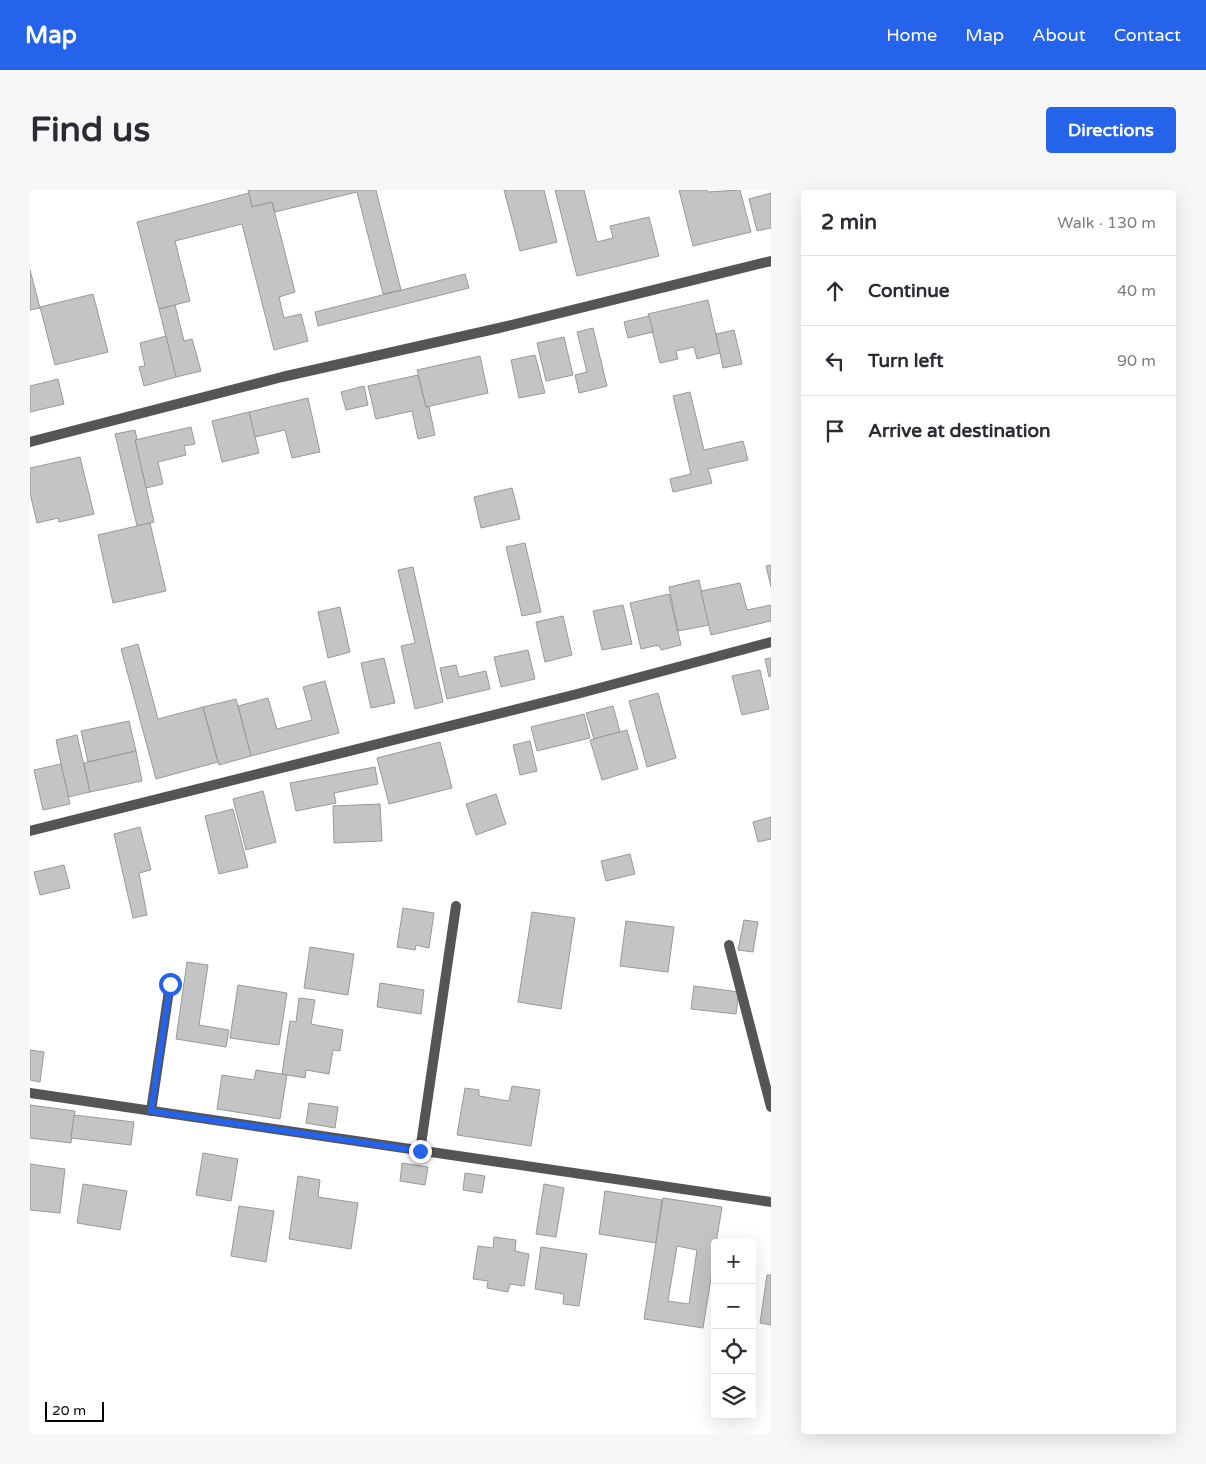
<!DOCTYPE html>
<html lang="en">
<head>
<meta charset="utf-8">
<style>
	:root { --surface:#fff; --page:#f7f7f7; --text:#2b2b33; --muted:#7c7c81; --line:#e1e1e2; --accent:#2563eb }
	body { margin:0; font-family:"Varela Round",sans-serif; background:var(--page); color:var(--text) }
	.controls { position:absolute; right:15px; bottom:15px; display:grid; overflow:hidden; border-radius:5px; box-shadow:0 5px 20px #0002 }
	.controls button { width:45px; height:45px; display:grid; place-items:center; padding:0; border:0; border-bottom:1px solid var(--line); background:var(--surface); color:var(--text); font:25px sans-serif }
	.scale { position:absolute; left:15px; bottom:12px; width:59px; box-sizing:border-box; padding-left:5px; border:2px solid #000; border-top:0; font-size:14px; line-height:18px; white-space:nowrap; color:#000; -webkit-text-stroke:4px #fff; paint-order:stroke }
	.stop { position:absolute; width:15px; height:15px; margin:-11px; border:4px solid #2563eb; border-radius:50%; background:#fff }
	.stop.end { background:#2563eb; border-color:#fff; box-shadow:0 1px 5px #0008 }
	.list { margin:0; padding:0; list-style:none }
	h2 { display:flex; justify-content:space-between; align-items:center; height:65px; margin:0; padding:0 20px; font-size:21px }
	h2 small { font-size:16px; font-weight:400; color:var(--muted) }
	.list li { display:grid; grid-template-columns:32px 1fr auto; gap:15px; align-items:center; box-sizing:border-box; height:70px; padding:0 20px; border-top:1px solid var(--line) }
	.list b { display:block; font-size:19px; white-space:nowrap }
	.list em { font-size:16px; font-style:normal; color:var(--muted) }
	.icon { flex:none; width:28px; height:28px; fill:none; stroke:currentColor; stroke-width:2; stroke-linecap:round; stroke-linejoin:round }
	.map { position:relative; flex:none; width:741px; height:1244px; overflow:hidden; border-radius:5px }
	header { display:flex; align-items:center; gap:30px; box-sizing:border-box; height:70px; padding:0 25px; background:var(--accent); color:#fff }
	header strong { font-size:24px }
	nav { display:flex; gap:28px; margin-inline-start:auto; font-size:18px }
	.intro { display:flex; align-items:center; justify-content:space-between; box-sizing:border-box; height:120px; padding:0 30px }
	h1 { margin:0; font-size:35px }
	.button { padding:12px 22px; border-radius:5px; background:var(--accent); color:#fff; font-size:18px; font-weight:700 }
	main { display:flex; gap:30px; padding:0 30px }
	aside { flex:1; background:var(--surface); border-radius:5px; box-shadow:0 5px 20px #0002 }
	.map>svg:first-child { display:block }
</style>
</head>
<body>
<header>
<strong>Map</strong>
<nav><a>Home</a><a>Map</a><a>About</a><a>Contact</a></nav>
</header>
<div class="intro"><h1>Find us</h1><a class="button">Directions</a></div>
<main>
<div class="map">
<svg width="741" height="1244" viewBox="0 0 741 1244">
	<rect width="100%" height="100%" fill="#fff"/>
	<!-- building -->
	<g fill="#c4c4c4" stroke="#999" fill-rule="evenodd">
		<path d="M 218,0 L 346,0 L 371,100 L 353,104 L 327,2 L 245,22 L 242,12 L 222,17 Z"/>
		<path d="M 474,0 L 514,0 L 527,52 L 490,61 Z"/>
		<path d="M 525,0 L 554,0 L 567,52 L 583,48 L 580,36 L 619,27 L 629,66 L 547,86 Z"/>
		<path d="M 649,0 L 677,0 L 678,2 L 710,0 L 721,42 L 663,56 Z"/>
		<path d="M 219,3 L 222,17 L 242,12 L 265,102 L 249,107 L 254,128 L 271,124 L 278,151 L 244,160 L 212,34 L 145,51 L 160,111 L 129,119 L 107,32 Z"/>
		<path d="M 741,3 L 741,38 L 727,41 L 719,9 Z"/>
		<path d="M 0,80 L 10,118 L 0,120 Z"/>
		<path d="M 435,84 L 439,98 L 288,136 L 285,122 Z"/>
		<path d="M 63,104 L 78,162 L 25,175 L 10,117 Z"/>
		<path d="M 678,110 L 690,163 L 667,169 L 664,157 L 646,161 L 648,169 L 630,173 L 618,124 Z"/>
		<path d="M 145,115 L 154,151 L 162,149 L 171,181 L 146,187 L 129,119 Z"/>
		<path d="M 619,126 L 623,142 L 598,148 L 594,132 Z"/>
		<path d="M 563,138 L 577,196 L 549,203 L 545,185 L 557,182 L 547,142 Z"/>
		<path d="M 704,140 L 712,174 L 693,178 L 686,144 Z"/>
		<path d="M 136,146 L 146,187 L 114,196 L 109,177 L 115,176 L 110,153 Z"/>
		<path d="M 534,147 L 543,185 L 516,191 L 507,153 Z"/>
		<path d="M 505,165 L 515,203 L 489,208 L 481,170 Z"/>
		<path d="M 450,166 L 458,203 L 396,217 L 387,180 Z"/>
		<path d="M 388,185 L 396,217 L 399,217 L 405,245 L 388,249 L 382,221 L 346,229 L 338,196 Z"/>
		<path d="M 28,189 L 34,214 L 0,222 L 0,196 Z"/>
		<path d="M 334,196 L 338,215 L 316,220 L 311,202 Z"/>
		<path d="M 660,202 L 674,260 L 713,251 L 718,270 L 678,279 L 682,293 L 643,302 L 640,289 L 661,284 L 643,206 Z"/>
		<path d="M 278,208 L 290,262 L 262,268 L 255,240 L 225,247 L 219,222 Z"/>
		<path d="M 219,222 L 229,263 L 192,272 L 182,231 Z"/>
		<path d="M 161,237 L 165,254 L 154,256 L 156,265 L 128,272 L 133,294 L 116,298 L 105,250 Z"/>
		<path d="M 105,240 L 107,249 L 105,250 L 124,332 L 107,336 L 85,244 Z"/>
		<path d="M 50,267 L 64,324 L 29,332 L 28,328 L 7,333 L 0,303 L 0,278 Z"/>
		<path d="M 482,298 L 490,329 L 451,338 L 444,307 Z"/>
		<path d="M 120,333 L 136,401 L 83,413 L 68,345 Z"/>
		<path d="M 495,353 L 511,422 L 492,426 L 476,357 Z"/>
		<path d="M 741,375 L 741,397 L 736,376 Z"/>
		<path d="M 383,377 L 413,512 L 385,519 L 371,456 L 385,453 L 368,380 Z"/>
		<path d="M 669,390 L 679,435 L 648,441 L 639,397 Z"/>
		<path d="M 710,393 L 717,420 L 741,415 L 741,431 L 681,445 L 671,401 Z"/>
		<path d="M 639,404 L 651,455 L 631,460 L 629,455 L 611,459 L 600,413 Z"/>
		<path d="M 593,415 L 602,454 L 572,460 L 563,421 Z"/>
		<path d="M 310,417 L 320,462 L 298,468 L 288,422 Z"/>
		<path d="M 533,426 L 542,465 L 515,472 L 506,432 Z"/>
		<path d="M 108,454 L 128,529 L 173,517 L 188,572 L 126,589 L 91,459 Z"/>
		<path d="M 498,460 L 505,489 L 471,497 L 464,467 Z"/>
		<path d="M 354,468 L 365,513 L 341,518 L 331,473 Z"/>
		<path d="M 741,468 L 741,486 L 739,487 L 735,469 Z"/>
		<path d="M 426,475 L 429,487 L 456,481 L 460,499 L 417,509 L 410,478 Z"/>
		<path d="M 730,480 L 739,519 L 712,525 L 702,486 Z"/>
		<path d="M 295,491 L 309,543 L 221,566 L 208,516 L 238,508 L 247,539 L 282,530 L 273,497 Z"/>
		<path d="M 628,503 L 646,568 L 617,577 L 599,511 Z"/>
		<path d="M 206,509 L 221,566 L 189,575 L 173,517 Z"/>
		<path d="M 583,516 L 590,542 L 564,549 L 556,523 Z"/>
		<path d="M 554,524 L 560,548 L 507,561 L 501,537 Z"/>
		<path d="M 99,531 L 106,561 L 58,572 L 51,541 Z"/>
		<path d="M 597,540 L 608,579 L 572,590 L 560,550 Z"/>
		<path d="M 47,545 L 60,602 L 38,607 L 26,550 Z"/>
		<path d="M 500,551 L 507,581 L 490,585 L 483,555 Z"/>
		<path d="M 410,552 L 422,598 L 359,614 L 347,568 Z"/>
		<path d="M 106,561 L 112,591 L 60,602 L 54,573 Z"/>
		<path d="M 31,574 L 40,614 L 13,620 L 4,580 Z"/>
		<path d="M 345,577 L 348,594 L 304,603 L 306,613 L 266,621 L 260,593 Z"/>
		<path d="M 233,601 L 246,652 L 216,660 L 203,609 Z"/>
		<path d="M 466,604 L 476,634 L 446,645 L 436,614 Z"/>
		<path d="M 350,614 L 352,651 L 304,653 L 303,616 Z"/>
		<path d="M 203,619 L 218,677 L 189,684 L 175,626 Z"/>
		<path d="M 741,627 L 741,649 L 728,652 L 723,632 Z"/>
		<path d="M 110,637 L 121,680 L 109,683 L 117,725 L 103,728 L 84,644 Z"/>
		<path d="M 600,664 L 605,684 L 576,691 L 571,671 Z"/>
		<path d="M 34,675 L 40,698 L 10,705 L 4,682 Z"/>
		<path d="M 373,718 L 404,723 L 399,758 L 386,755 L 385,760 L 367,757 Z"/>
		<path d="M 502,722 L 545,728 L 531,819 L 488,812 Z"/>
		<path d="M 714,730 L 728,732 L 723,762 L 708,760 Z"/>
		<path d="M 596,731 L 644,737 L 638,782 L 590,776 Z"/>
		<path d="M 280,757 L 324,764 L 318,805 L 274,798 Z"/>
		<path d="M 157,772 L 178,775 L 169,835 L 199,840 L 196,857 L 146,849 Z"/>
		<path d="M 350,793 L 394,800 L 391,824 L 347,817 Z"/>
		<path d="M 208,795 L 257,803 L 249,855 L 200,848 Z"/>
		<path d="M 664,796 L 709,802 L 706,824 L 661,819 Z"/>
		<path d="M 269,808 L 285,810 L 281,834 L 313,840 L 310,861 L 303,860 L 299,884 L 276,880 L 275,888 L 252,884 L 260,831 L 266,832 Z"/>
		<path d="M 0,860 L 14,862 L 10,892 L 0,890 Z"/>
		<path d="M 226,880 L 257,885 L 250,929 L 187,919 L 192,885 L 224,890 Z"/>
		<path d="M 482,896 L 510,900 L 501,956 L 427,945 L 435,898 L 449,900 L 449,906 L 479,911 Z"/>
		<path d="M 279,913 L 308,917 L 305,938 L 276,933 Z"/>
		<path d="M 0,915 L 45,921 L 41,953 L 0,948 Z"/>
		<path d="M 44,925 L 104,932 L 101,955 L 41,948 Z"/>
		<path d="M 173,963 L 208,969 L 201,1011 L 166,1005 Z"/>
		<path d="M 372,973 L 398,977 L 395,995 L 370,991 Z"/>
		<path d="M 0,974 L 35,979 L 30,1023 L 0,1020 Z"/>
		<path d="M 435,983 L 455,986 L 452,1003 L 433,1000 Z"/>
		<path d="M 268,986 L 290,990 L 288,1007 L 328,1013 L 321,1059 L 259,1049 Z"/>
		<path d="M 53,994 L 97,1001 L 90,1040 L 47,1033 Z"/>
		<path d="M 514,994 L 534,998 L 526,1047 L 506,1044 Z"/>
		<path d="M 575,1001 L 632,1010 L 626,1053 L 569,1044 Z"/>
		<path d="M 633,1008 L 692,1017 L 686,1053 L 685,1053 L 685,1063 L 673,1138 L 614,1129 ZM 647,1056 L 667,1060 L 659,1114 L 638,1111 Z"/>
		<path d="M 209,1016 L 244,1021 L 236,1072 L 201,1066 Z"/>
		<path d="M 464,1047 L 486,1050 L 485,1061 L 499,1064 L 494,1096 L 480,1094 L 478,1102 L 457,1098 L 458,1091 L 443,1089 L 448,1056 L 463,1058 Z"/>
		<path d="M 511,1057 L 557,1064 L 549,1116 L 533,1114 L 534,1104 L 505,1099 Z"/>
		<path d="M 737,1085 L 741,1085 L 741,1135 L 730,1133 Z"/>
	</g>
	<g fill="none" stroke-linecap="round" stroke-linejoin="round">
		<!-- lane -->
		<g stroke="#555" stroke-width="10">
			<path d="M 699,755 L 741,917"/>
			<path d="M 121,921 L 140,794"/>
			<path d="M 390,961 L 426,716"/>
		</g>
		<!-- street -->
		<g stroke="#555" stroke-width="10">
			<path d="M 0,252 L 252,187 L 469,138 L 741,71"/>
			<path d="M 0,641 L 547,504 L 741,452"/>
			<path d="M 0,903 L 741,1012"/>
		</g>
	</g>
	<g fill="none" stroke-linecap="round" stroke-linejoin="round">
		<!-- route -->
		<path stroke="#2563eb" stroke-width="6" d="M 140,794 L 121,921 L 390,961"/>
	</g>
</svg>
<div class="controls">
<button>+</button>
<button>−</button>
<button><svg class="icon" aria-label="locate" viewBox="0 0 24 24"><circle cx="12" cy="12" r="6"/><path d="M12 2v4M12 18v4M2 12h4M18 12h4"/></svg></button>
<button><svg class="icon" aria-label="layers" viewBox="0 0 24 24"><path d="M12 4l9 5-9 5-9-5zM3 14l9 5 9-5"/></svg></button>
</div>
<div class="scale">20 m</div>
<div class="stop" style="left:140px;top:794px"></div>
<div class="stop end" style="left:390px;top:961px"></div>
</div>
<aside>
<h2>2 min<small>Walk · 130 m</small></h2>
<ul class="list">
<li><svg class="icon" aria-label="ahead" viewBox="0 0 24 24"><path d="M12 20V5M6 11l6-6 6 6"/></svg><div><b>Continue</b></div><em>40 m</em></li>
<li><svg class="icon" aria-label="left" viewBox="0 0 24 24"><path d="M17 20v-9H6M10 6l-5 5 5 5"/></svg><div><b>Turn left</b></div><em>90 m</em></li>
<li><svg class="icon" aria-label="arrive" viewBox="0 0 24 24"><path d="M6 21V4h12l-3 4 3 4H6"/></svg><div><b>Arrive at destination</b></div></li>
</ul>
</aside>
</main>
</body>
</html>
